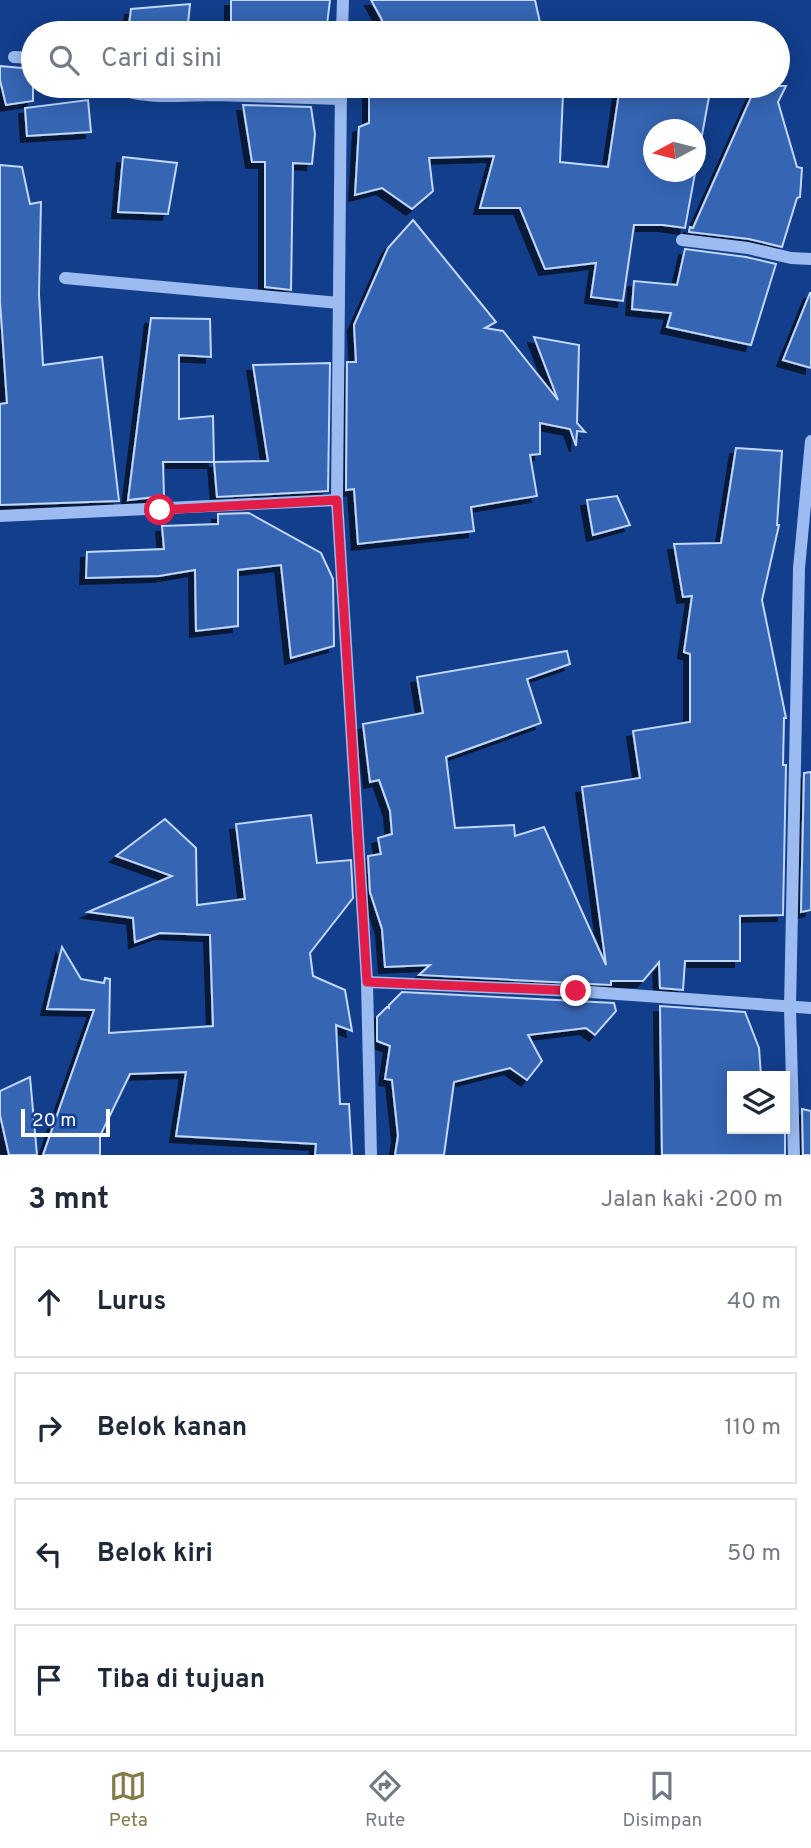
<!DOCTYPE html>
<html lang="id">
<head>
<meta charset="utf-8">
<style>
	:root { --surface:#fff; --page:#f6f6f7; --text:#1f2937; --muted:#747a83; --line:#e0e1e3; --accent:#847a47 }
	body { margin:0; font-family:Overpass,sans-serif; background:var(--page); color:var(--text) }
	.controls { position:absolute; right:21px; bottom:21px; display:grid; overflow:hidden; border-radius:0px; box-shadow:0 4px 18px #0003 }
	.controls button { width:63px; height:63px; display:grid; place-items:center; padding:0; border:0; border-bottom:2px solid var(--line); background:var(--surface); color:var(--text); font:35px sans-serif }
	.compass { position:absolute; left:643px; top:119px; width:63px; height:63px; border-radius:50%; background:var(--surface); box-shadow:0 4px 18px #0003; rotate:263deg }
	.scale { position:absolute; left:21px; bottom:18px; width:89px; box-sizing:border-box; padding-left:7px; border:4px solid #fff; border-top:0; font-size:19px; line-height:24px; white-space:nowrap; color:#fff; -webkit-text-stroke:5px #133e8c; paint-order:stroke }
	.stop { position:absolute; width:21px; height:21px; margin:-16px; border:5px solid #e11d48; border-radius:50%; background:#fff }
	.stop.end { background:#e11d48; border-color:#fff; box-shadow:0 2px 7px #0008 }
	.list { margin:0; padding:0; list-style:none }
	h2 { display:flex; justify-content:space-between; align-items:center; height:91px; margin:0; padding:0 28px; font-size:30px }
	h2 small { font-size:23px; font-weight:400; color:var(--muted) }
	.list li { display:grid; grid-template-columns:46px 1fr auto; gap:21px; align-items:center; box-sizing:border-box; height:112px; margin:0 14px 14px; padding:0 14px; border:2px solid var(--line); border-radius:0px }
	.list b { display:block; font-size:26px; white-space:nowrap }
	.list em { font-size:23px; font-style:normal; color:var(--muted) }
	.icon { flex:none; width:38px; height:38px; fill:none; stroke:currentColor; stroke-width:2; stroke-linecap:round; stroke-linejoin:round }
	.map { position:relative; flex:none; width:811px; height:1155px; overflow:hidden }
	.search { position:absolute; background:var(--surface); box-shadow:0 4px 18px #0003; left:21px; right:21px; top:21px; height:77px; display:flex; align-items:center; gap:18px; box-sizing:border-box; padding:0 24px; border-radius:38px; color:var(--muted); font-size:26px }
	.sheet { height:595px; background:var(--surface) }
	nav { display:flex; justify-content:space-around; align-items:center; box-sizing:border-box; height:98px; border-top:2px solid var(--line); background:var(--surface); font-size:19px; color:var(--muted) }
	nav a { display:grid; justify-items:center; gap:4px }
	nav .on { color:var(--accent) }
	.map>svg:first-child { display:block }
</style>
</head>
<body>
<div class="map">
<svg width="811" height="1155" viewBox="0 0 811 1155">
	<defs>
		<filter id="shadow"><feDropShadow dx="-6" dy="6" stdDeviation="0" flood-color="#0009"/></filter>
	</defs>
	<rect width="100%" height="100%" fill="#133e8c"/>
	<!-- building -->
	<g fill="#3665b3" stroke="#c1d7fc" stroke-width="2" fill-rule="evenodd" filter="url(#shadow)">
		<path d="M 231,0 L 330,0 L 326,33 L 231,33 Z"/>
		<path d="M 371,0 L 535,0 L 541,27 L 522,26 L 522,33 L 380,33 L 382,20 Z"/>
		<path d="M 190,4 L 187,33 L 128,33 L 131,9 Z"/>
		<path d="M 0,66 L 33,69 L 33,101 L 6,105 L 0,80 Z"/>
		<path d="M 369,86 L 432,86 L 563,94 L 560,162 L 608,167 L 620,86 L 711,86 L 685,228 L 663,225 L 634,225 L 623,301 L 591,297 L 596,263 L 545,269 L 520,208 L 480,208 L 494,156 L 429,158 L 433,191 L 412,209 L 382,188 L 355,195 L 359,127 L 369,123 ZM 654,130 L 696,130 L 696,172 L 654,172 Z"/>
		<path d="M 756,86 L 786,86 L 778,102 L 797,167 L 802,168 L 800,197 L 797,198 L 782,247 L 749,239 L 689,232 L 690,227 L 693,228 Z"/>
		<path d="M 88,100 L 91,132 L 27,136 L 25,108 Z"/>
		<path d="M 243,105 L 311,107 L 315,134 L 312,164 L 293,163 L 291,290 L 265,287 L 265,162 L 252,162 Z"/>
		<path d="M 123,157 L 177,163 L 168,214 L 118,212 Z"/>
		<path d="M 0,165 L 22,167 L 30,204 L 41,202 L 39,294 L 43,365 L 102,357 L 119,501 L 0,505 L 0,404 L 7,403 L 0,301 Z"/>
		<path d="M 413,220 L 496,322 L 485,328 L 503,331 L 558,400 L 534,337 L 579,345 L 577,423 L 585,432 L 577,431 L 576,446 L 570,429 L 540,423 L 540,454 L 530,455 L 537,496 L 471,507 L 474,531 L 358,544 L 354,489 L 346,490 L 347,362 L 356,362 L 354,325 L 388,248 Z"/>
		<path d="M 685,249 L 746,257 L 776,264 L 751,345 L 667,327 L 671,313 L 632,309 L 634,281 L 677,285 Z"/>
		<path d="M 810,293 L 811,293 L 811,368 L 783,360 Z"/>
		<path d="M 151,318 L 210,319 L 211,357 L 179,355 L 179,419 L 213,416 L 214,462 L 163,462 L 164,496 L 128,500 Z"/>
		<path d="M 330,363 L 328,491 L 217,497 L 214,462 L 268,461 L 253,365 Z"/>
		<path d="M 736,448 L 782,451 L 777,525 L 779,525 L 762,600 L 786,718 L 784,718 L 783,765 L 786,765 L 783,915 L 740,916 L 740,961 L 685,961 L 683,990 L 660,988 L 659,962 L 643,981 L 611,981 L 611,985 L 419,975 L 430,965 L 385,967 L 382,929 L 370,892 L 368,856 L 381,854 L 378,838 L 392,834 L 390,811 L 379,780 L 370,782 L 363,724 L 423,713 L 417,677 L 567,651 L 570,664 L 527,679 L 541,723 L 446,757 L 455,828 L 514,825 L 515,836 L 544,827 L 606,965 L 582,787 L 640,778 L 633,731 L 690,722 L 690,654 L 684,652 L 692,596 L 683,597 L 674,544 L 721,543 Z"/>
		<path d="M 617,496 L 630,525 L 593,535 L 587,500 Z"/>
		<path d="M 249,513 L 321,553 L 333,579 L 334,646 L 291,658 L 281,565 L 238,570 L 238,626 L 196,631 L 195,570 L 159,576 L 86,578 L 87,552 L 164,549 L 162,526 L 218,524 L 218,514 Z"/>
		<path d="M 811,772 L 811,910 L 801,912 L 804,773 Z"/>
		<path d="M 311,815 L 317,863 L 351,860 L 353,898 L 310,953 L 313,976 L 345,990 L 352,1031 L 336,1025 L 340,1104 L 349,1104 L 352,1155 L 315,1155 L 316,1144 L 176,1136 L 186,1072 L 130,1074 L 100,1136 L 100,1155 L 43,1155 L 94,1010 L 47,1009 L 62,947 L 81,979 L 104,983 L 105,978 L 110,979 L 109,1033 L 213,1026 L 210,935 L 160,933 L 135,942 L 133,918 L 88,912 L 172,876 L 116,856 L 165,819 L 196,848 L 197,905 L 245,899 L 236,824 Z"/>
		<path d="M 402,992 L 614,1003 L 616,1011 L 595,1035 L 586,1028 L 528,1035 L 542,1061 L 527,1080 L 510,1068 L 454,1082 L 444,1155 L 395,1155 L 398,1136 L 392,1080 L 385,1079 L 390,1046 L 377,1041 L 377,1017 L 387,1007 L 389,1008 L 389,1005 Z"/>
		<path d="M 660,1006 L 745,1012 L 759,1048 L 761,1076 L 732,1076 L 732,1129 L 785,1129 L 785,1155 L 662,1155 Z"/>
		<path d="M 30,1077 L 37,1155 L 9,1155 L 0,1115 L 0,1091 Z"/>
		<path d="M 802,1109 L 811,1111 L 811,1155 L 803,1155 Z"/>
	</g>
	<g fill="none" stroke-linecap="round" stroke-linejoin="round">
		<!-- minor -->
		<g stroke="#9bbbf1" stroke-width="12">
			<path d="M 342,33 L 343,0"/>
			<path d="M 14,57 L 33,58"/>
			<path d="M 113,86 C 144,101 181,95 215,95 C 257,96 299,98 341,99"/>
			<path d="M 341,86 L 337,500 L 367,982 L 371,1155"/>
			<path d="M 682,240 L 748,248 L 791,258 L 811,259"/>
			<path d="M 65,278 L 339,303"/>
			<path d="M 0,516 L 337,500"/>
			<path d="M 367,982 L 576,991 L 811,1008"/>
			<path d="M 794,1155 L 790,1008 L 799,568 L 811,441"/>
		</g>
	</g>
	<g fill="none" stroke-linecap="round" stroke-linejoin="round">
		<!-- route -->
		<path stroke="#e11d48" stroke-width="9" d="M 160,510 L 337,500 L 367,982 L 576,991"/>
	</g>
</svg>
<div class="controls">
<button><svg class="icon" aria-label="layers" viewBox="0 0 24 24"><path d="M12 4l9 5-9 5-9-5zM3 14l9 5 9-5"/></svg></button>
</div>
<svg class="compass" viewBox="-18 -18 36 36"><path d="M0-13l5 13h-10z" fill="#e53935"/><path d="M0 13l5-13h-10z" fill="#747a83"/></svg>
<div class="scale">20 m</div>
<div class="stop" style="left:160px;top:510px"></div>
<div class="stop end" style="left:576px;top:991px"></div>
<div class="search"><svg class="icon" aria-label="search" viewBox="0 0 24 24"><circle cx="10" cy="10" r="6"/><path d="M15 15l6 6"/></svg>Cari di sini</div>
</div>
<section class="sheet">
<h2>3 mnt<small>Jalan kaki · 200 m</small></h2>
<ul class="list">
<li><svg class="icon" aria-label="ahead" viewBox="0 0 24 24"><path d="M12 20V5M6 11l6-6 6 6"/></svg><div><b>Lurus</b></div><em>40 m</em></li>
<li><svg class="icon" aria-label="right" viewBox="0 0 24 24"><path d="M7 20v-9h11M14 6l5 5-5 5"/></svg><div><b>Belok kanan</b></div><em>110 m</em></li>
<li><svg class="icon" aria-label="left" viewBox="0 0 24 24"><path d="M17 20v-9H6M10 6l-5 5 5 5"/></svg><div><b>Belok kiri</b></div><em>50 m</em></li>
<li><svg class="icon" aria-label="arrive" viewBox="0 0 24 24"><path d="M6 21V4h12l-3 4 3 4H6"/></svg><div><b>Tiba di tujuan</b></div></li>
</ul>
</section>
<nav>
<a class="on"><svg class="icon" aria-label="map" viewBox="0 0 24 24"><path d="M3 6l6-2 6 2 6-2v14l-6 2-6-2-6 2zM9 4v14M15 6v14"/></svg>Peta</a>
<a><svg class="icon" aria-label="directions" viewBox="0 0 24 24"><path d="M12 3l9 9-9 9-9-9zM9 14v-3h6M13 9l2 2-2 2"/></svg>Rute</a>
<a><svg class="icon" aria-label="saved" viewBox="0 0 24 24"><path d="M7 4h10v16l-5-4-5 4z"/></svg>Disimpan</a>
</nav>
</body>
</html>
